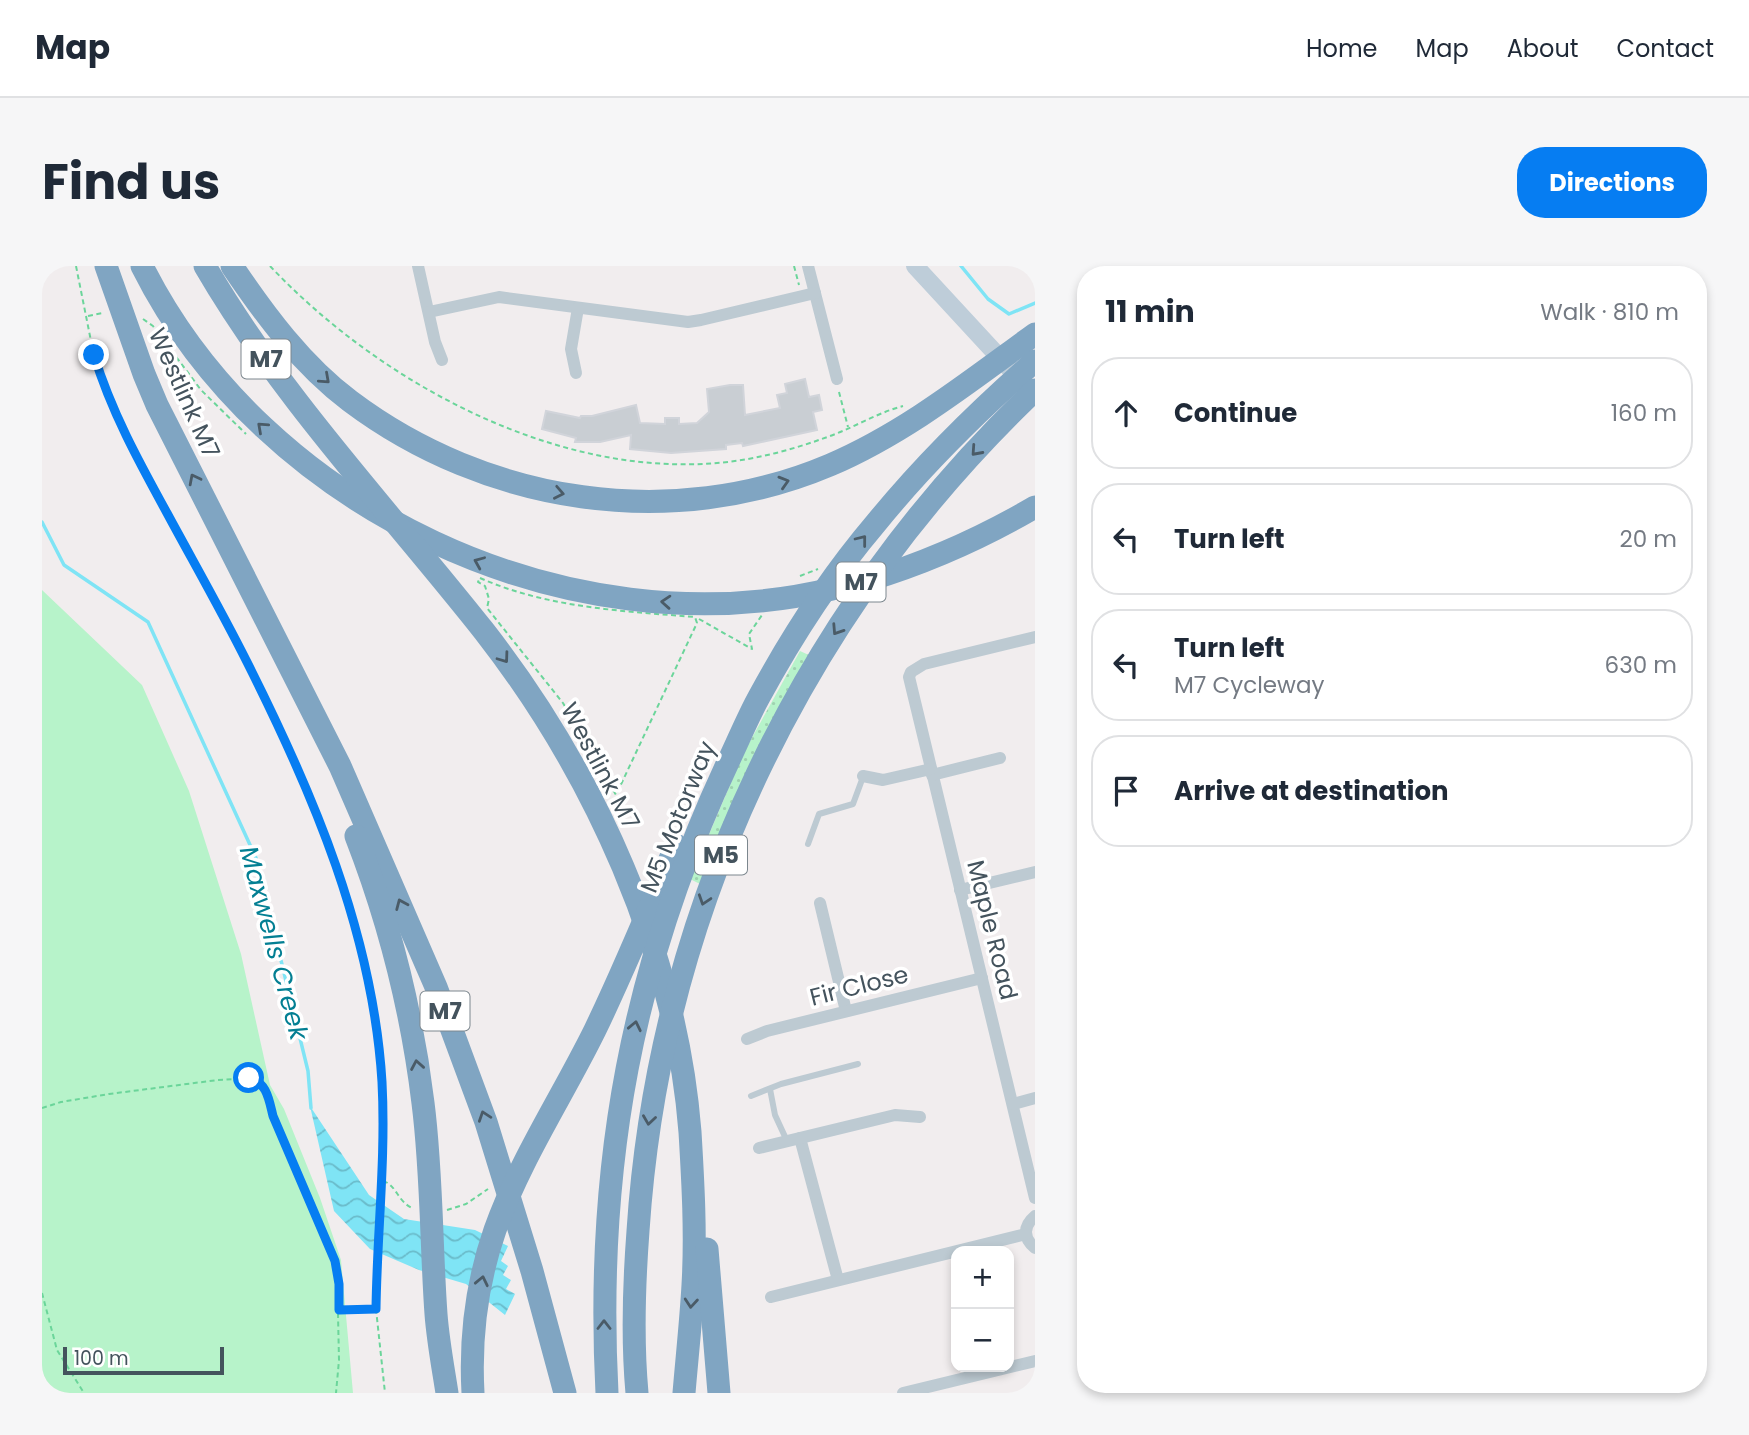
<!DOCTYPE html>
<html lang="en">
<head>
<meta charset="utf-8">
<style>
	:root { --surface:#fff; --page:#f6f6f7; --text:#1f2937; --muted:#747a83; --line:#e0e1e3; --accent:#067df2 }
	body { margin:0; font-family:Poppins,sans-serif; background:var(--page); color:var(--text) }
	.controls { position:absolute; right:21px; bottom:21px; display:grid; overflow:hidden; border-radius:14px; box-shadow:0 4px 10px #0003 }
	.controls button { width:63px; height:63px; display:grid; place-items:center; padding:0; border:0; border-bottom:2px solid var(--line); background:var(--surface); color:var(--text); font:35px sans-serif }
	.scale { position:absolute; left:21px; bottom:18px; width:161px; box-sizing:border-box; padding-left:7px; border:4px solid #44535d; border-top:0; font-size:19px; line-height:24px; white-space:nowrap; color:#44535d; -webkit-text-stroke:5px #fff; paint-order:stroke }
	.stop { position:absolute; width:21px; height:21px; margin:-16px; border:5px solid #067df2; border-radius:50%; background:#fff }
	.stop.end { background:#067df2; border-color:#fff; box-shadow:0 2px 7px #0008 }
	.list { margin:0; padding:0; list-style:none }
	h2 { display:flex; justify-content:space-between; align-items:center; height:91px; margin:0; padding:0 28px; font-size:30px }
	h2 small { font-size:23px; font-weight:400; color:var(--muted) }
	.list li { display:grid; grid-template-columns:46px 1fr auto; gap:21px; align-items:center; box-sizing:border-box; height:112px; margin:0 14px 14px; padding:0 14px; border:2px solid var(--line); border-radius:28px }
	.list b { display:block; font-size:26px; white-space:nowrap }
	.list p { margin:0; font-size:23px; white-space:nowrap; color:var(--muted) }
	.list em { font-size:23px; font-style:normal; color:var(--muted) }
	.icon { flex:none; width:38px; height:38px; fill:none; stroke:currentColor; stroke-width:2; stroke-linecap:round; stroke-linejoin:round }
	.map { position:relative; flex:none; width:993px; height:1127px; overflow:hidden; border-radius:28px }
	header { display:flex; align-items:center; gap:42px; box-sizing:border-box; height:98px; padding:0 35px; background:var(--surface); border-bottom:2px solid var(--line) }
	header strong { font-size:33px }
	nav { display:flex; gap:38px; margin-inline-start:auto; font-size:24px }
	.intro { display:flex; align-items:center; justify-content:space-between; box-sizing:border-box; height:168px; padding:0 42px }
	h1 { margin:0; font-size:49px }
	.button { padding:18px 32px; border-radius:28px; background:var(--accent); color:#fff; font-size:24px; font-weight:700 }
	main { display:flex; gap:42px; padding:0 42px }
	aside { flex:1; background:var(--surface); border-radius:28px; box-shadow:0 4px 10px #0003 }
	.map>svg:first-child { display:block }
</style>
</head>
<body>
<header>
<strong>Map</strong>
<nav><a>Home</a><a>Map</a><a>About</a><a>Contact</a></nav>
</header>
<div class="intro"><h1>Find us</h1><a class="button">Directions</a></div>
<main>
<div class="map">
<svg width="993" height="1127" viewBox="0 0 993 1127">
	<defs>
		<pattern id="grass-dots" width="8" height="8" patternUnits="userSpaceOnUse" patternTransform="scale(1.75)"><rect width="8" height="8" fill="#b7f3ca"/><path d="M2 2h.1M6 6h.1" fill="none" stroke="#9fd2b0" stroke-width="1.8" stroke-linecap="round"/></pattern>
		<pattern id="water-waves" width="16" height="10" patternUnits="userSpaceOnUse" patternTransform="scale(1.75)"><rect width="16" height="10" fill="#7fe4f5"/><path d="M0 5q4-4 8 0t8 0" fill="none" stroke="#6abbca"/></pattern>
	</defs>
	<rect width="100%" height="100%" fill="#f1edee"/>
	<!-- grass -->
	<path fill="url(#grass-dots)" d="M 758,385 L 769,390 L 658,618 L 648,613 L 702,486 Z"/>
	<!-- park -->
	<path fill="#b7f3ca" d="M 0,324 L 100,419 L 147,525 L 199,688 L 228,819 L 242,843 L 278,932 L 299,994 L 311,1127 L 0,1127 Z"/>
	<!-- water -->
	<path fill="url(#water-waves)" d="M 268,840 L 327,929 L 362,953 L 433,964 L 466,980 L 459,995 L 466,1000 L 461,1009 L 469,1014 L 464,1023 L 473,1028 L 463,1049 L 424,1018 L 377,1004 L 328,983 L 292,945 Z"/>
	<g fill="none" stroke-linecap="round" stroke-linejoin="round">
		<!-- stream -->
		<g stroke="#7fe4f5" stroke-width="3.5">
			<path d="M 919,0 L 946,33 L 967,48 L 993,37"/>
			<path d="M 0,256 L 22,299 L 106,356 L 214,592 L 266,805 L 269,842"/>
		</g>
	</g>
	<!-- building -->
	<path fill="#c9ced3" stroke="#d1d4da" stroke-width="2" d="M 763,113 L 767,131 L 777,129 L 780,144 L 771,146 L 775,164 L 701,180 L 700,177 L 684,179 L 684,183 L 629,187 L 588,183 L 589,169 L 558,176 L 533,176 L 534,172 L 500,163 L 504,145 L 538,152 L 539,150 L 550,150 L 594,139 L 598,157 L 623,158 L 623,152 L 637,152 L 637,158 L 655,157 L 667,146 L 665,123 L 688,119 L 701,119 L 703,149 L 738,142 L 735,129 L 745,127 L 743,118 Z"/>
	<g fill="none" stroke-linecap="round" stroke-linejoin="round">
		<!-- path -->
		<g stroke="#6bd59a" stroke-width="2" stroke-dasharray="5 3.5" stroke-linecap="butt">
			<path d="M 34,0 L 49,75 L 69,138 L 103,207 L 207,399 L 261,517 L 310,650 L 333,756 L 339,816 L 341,877 L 334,1043 L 343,1127"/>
			<path d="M 228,0 C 344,123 534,223 706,193 C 734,188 761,180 788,170 C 813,161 835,147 861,140"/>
			<path d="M 752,0 L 757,19"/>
			<path d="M 46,50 L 61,47"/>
			<path d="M 101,53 L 111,60 L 159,124 L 204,168"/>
			<path d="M 797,126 L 806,161"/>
			<path d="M 758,310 L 776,303"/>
			<path d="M 438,312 C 506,342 581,345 653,351 L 655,357 L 574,529 L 521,437 L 445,342 L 447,333 L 443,320 L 436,316 Z"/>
			<path d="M 657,353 L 710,383 L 707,368 L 720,349"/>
			<path d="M 0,842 L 19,836 L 67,828 L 176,814 L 207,812 L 219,817 L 295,1004 L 297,1094 L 294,1127"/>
			<path d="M 341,915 C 355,919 355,936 372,943"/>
			<path d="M 405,944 L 424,938 L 446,923"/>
			<path d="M 0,1027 L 15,1084 L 42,1127"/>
			<path d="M 298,1043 L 334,1043"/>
		</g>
		<!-- lane -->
		<g stroke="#bdcad2" stroke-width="6">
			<path d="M 766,578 L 777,548 L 811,538 L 821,511"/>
			<path d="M 728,823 L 733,849 L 745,875"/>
			<path d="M 709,830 L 739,818 L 816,798"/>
		</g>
		<!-- street -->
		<g stroke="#bdcad2" stroke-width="12">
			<path d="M 376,0 L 393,76 L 400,94"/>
			<path d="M 766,0 L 795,113"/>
			<path d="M 387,46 L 457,31 L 646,56 L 659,54 L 773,27"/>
			<path d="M 534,107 L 529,83 L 536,42"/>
			<path d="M 993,371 L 882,398 L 869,406 L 867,411 L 993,932"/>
			<path d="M 890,509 L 958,492"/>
			<path d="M 821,510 L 841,514 L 889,503"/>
			<path d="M 918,624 L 993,606"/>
			<path d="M 778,637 L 804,745"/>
			<path d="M 705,773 L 725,765 L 940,712"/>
			<path d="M 971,838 L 993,832"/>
			<path d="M 758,872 L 796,1014"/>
			<path d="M 717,882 L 853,849 L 878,851"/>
			<path d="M 993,950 C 981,960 981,972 993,982"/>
			<path d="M 729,1031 L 984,968"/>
			<path d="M 861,1127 L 993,1095"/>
		</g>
		<!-- secondary -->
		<path stroke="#becdd9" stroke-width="18" d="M 873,0 L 983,119"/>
		<!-- highway -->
		<g stroke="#80a5c2" stroke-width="23">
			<path d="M 64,0 L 102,108 L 115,139 L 298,500 L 394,721 L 444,856 L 490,1005 L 523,1127"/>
			<path d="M 100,0 C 221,242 526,386 790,323"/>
			<path d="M 163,0 C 239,131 348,246 442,365 C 552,506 634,686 648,866 C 651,916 654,968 651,1019 C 649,1055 645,1091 642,1127"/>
			<path d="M 190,0 C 223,49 260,99 308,135 C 445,238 630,266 788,199 C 863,167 928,115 993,68"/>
			<path d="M 827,314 C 886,296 940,272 993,241"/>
			<path d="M 314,570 C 347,655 370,746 381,837 C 390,907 389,978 394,1048 C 396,1075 401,1101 405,1127"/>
			<path d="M 665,983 L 677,1127"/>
			<path d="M 431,1127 C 428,1073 435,1016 453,964 C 478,894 520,831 553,764 C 582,704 608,641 634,579"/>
			<path d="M 565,1127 C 553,900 590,700 687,494 C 697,473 706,451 717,431 C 750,370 789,310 834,257 C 882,198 936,145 993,95"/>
			<path d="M 595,1127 C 590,1073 592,1018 596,965 C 617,645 761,345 993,124"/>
		</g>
	</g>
	<!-- one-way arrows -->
	<defs><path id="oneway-chevron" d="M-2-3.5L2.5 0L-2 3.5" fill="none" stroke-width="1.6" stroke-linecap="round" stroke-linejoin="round" transform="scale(1.75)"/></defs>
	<g stroke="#4a5b67">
		<use href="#oneway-chevron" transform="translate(283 113) rotate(42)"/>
		<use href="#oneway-chevron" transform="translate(220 161) rotate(-138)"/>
		<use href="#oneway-chevron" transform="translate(934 185) rotate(132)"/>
		<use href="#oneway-chevron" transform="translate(152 213) rotate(-117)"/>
		<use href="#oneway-chevron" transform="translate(742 216) rotate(-17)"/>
		<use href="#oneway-chevron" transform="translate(517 227) rotate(11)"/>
		<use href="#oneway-chevron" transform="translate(820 274) rotate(-52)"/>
		<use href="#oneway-chevron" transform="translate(437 296) rotate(-157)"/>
		<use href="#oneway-chevron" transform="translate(624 336) rotate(-176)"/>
		<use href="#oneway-chevron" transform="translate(795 364) rotate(123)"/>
		<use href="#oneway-chevron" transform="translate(462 392) rotate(54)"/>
		<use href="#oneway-chevron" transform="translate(662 634) rotate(108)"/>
		<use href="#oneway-chevron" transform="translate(359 638) rotate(-113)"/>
		<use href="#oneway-chevron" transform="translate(593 760) rotate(-78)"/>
		<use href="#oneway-chevron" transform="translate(375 799) rotate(-100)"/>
		<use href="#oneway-chevron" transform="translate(442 850) rotate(-109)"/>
		<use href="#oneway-chevron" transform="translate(607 854) rotate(98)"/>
		<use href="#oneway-chevron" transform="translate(440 1015) rotate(-78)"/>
		<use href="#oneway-chevron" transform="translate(649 1037) rotate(95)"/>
		<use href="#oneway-chevron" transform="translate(562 1059) rotate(-90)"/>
	</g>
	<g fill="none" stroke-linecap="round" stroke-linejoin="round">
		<!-- route -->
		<path stroke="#067df2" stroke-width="9" d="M 52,89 C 69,145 97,196 125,247 C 152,297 180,346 205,396 C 271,527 331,668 340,816 C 344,892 335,967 334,1043 L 297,1044 L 297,1018 L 293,995 L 231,850 C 227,834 225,816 207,812"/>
	</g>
	<g text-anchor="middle" stroke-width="7" stroke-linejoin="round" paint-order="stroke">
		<!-- shield labels -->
		<g fill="#fff" stroke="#7c878e" stroke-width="2">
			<rect x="199.5" y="73.5" width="49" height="39" rx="5"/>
			<rect x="794.5" y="296.5" width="49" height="39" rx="5"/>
			<rect x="653" y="569.5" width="52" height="39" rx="5"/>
			<rect x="378.5" y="725.5" width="49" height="39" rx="5"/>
		</g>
		<g font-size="23" font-weight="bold" fill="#44535d">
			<text x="224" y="101">M7</text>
			<text x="819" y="324">M7</text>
			<text x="679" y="597">M5</text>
			<text x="403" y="753">M7</text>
		</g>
		<!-- street labels -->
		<g font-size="24" fill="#44535d" stroke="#fff">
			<text transform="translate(142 127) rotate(66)" y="8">Westlink M7</text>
			<text transform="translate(558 500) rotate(62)" y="8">Westlink M7</text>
			<text transform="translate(636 551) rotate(-68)" y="8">M5 Motorway</text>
			<text transform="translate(950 664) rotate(76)" y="8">Maple Road</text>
			<text transform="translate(817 720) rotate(-14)" y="8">Fir Close</text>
		</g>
		<!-- water labels -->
		<g font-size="26" font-style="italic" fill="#037f93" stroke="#fff">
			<text transform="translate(232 677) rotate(75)" y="9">Maxwells Creek</text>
		</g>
	</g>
</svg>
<div class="controls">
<button>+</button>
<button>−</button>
</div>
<div class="scale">100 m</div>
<div class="stop" style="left:207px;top:812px"></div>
<div class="stop end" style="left:52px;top:89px"></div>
</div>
<aside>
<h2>11 min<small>Walk · 810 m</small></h2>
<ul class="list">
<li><svg class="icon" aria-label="ahead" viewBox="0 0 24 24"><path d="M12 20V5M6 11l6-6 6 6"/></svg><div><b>Continue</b></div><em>160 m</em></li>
<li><svg class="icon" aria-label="left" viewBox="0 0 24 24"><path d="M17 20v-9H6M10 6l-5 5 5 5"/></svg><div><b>Turn left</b></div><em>20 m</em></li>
<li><svg class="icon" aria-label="left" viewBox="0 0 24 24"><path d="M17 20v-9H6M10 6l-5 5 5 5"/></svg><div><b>Turn left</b><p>M7 Cycleway</p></div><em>630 m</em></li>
<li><svg class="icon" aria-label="arrive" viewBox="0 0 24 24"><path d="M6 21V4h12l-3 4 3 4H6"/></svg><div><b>Arrive at destination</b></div></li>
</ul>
</aside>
</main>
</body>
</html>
